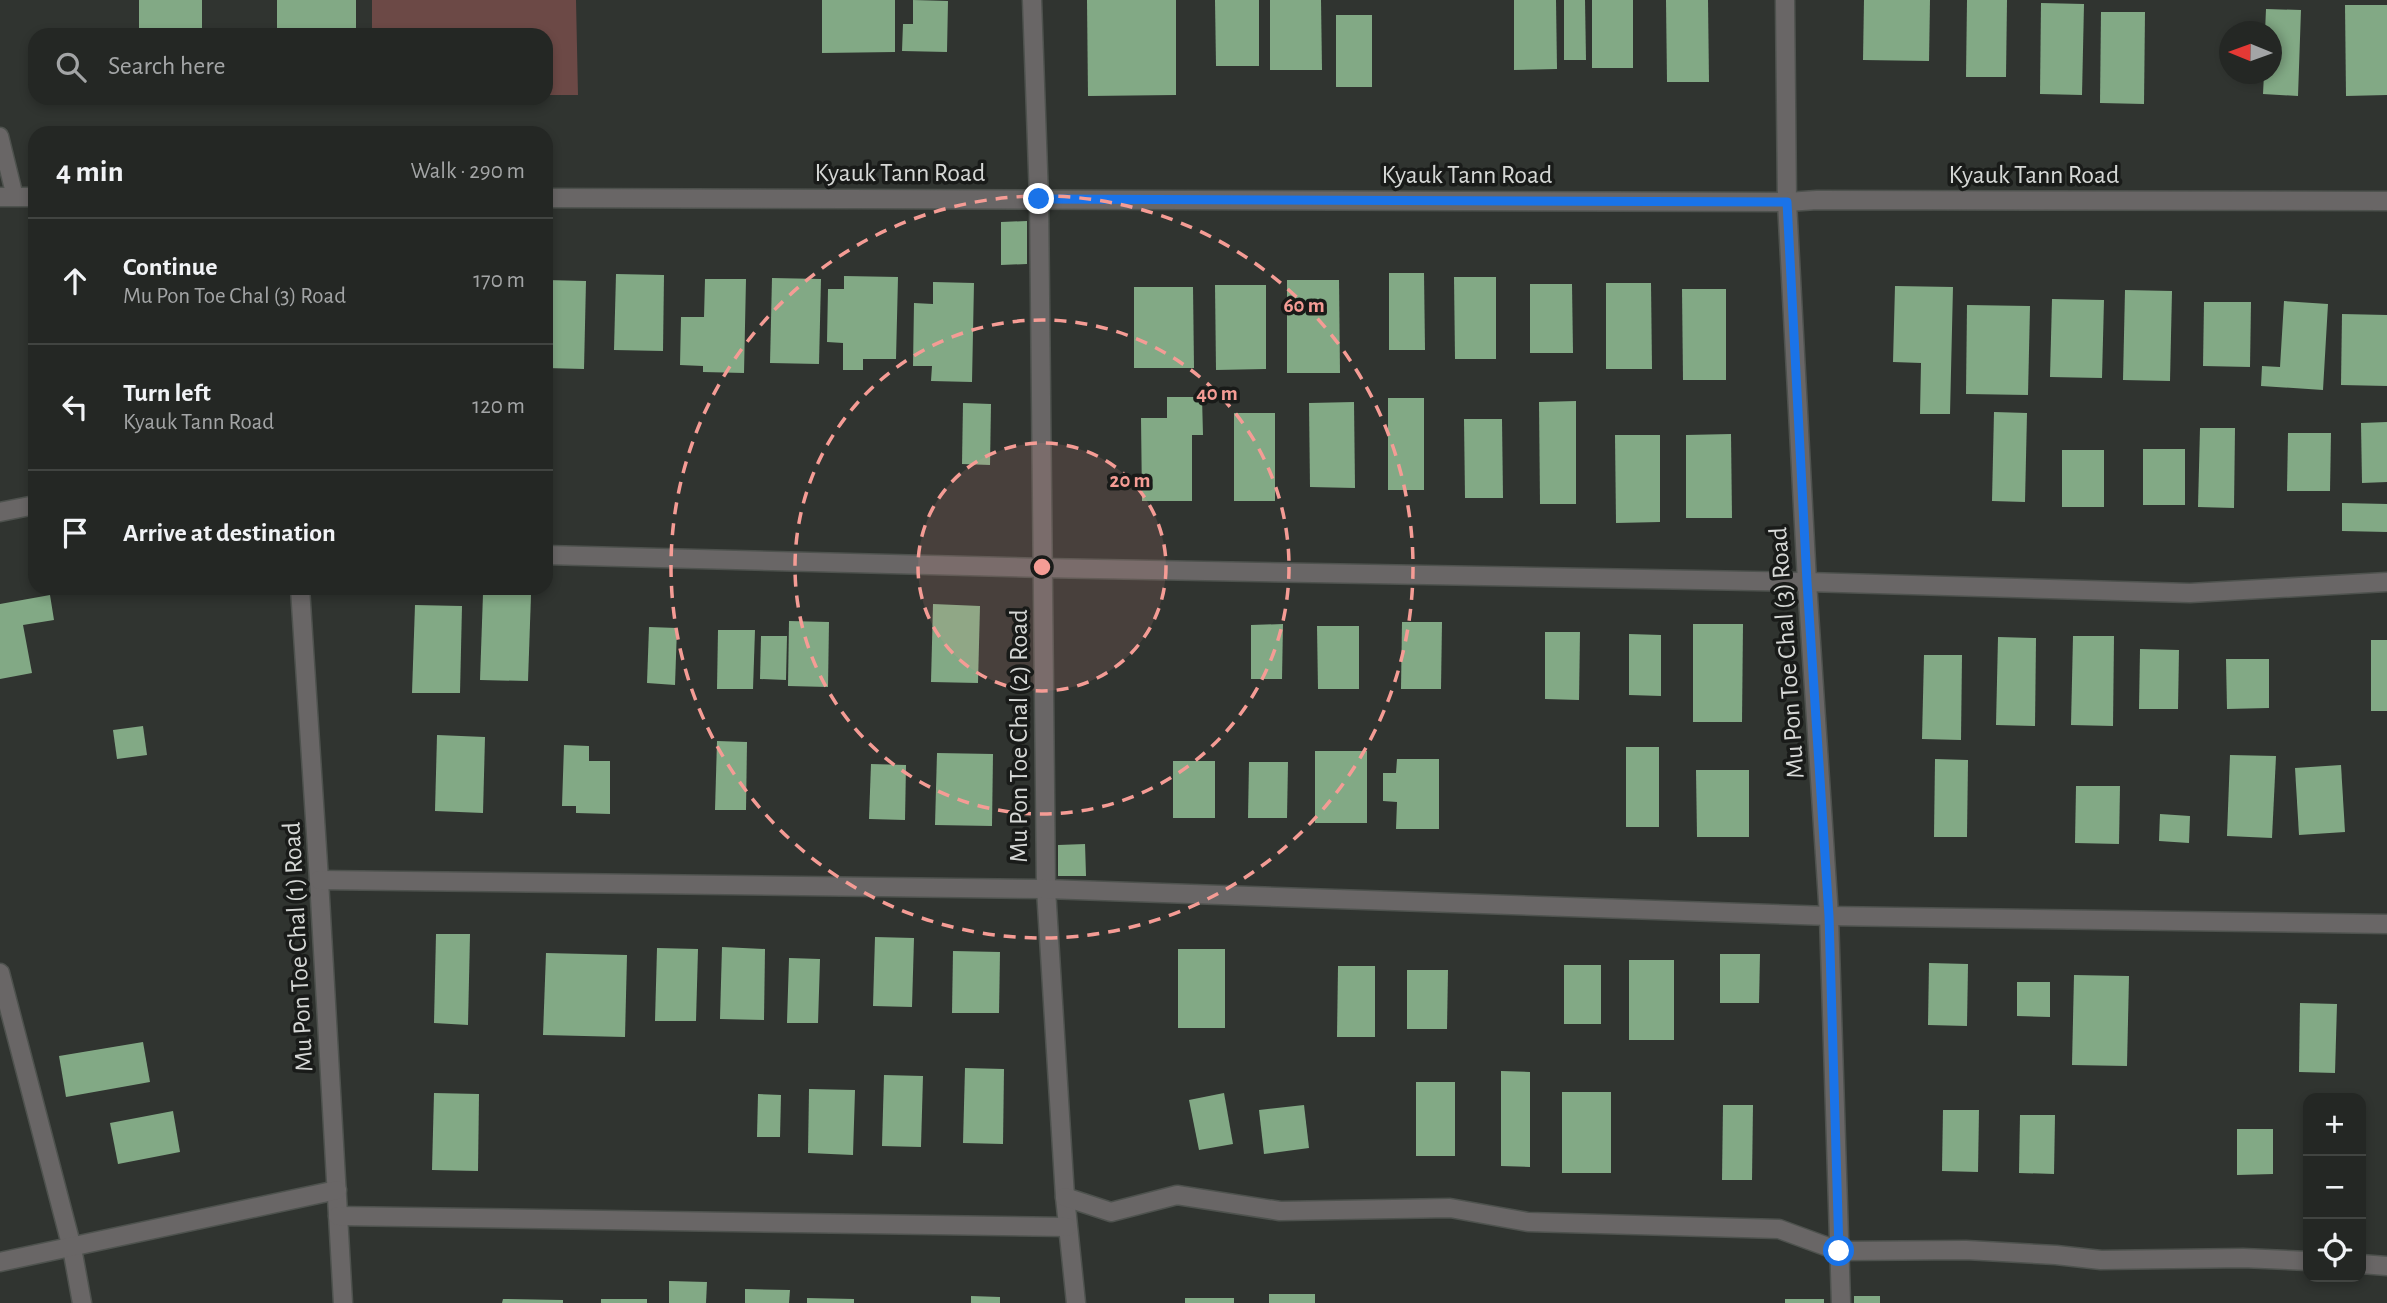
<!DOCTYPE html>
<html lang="en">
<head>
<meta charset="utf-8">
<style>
	:root { --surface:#242724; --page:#303331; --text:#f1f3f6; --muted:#a3a5a6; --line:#414441 }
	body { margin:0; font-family:"Alegreya Sans",sans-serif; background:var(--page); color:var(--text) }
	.controls { position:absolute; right:21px; bottom:21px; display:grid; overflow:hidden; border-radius:14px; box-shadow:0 4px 10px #0003 }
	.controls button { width:63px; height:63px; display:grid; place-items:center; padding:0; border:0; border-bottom:2px solid var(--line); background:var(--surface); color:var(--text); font:35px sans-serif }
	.compass { position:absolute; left:2219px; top:21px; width:63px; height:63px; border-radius:50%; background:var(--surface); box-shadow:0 4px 10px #0003; rotate:271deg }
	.stop { position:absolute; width:21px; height:21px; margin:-16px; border:5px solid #1a73e8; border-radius:50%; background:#fff }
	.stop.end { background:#1a73e8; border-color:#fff; box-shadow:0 2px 7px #0008 }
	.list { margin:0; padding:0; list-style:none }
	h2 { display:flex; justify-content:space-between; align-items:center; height:91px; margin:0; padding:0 28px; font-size:30px }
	h2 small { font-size:23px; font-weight:400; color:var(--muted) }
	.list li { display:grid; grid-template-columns:46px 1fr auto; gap:21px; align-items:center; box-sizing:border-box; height:126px; padding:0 28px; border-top:2px solid var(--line) }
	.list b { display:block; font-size:26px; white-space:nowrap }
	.list p { margin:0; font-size:23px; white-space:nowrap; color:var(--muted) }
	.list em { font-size:23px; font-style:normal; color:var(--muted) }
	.icon { flex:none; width:38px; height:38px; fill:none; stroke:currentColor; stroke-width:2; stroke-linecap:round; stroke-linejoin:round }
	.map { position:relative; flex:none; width:2387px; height:1303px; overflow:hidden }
	.search { position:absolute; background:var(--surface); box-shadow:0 4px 10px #0003; left:28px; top:28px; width:525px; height:77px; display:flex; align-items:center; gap:18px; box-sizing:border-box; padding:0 24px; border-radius:21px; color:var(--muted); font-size:26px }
	.panel { position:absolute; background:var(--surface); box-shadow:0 4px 10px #0003; left:28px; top:126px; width:525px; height:469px; border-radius:21px }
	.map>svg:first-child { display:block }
</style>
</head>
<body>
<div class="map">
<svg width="2387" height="1303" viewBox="0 0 2387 1303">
	<rect width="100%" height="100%" fill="#303430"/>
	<!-- green -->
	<path fill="#6c4946" d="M 372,0 L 576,0 L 578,95 L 546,95 L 546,35 L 372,35 Z"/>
	<!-- building -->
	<g fill="#82a985">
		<rect x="139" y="0" width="63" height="35"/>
		<rect x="277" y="0" width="79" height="35"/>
		<path d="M 822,0 L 895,0 L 895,52 L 822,53 Z"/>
		<path d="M 913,0 L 948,1 L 947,52 L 902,51 L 903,24 L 913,24 Z"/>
		<path d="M 1087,0 L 1176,0 L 1176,95 L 1088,96 Z"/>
		<path d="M 1215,0 L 1259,0 L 1259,66 L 1216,66 Z"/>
		<path d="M 1270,0 L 1321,0 L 1322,70 L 1270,70 Z"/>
		<path d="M 1514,0 L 1556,0 L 1557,69 L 1514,70 Z"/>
		<path d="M 1564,0 L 1585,0 L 1586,60 L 1564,60 Z"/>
		<rect x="1592" y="0" width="41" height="68"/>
		<path d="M 1666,0 L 1708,0 L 1709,82 L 1667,82 Z"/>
		<path d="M 1864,0 L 1930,0 L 1929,61 L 1863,60 Z"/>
		<path d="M 1967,0 L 2007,0 L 2006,77 L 1966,77 Z"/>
		<path d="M 2041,3 L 2084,4 L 2082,95 L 2040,94 Z"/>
		<path d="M 2345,5 L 2387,5 L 2387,95 L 2346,96 Z"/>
		<path d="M 2266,9 L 2301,10 L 2298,96 L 2263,94 L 2264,74 L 2272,74 L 2272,32 L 2265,32 Z"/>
		<path d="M 2101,12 L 2145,12 L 2144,104 L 2100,103 Z"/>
		<rect x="1336" y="15" width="36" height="72"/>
		<path d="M 1027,221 L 1027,264 L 1001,265 L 1001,222 Z"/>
		<path d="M 1389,273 L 1424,273 L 1425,350 L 1389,350 Z"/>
		<path d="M 616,274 L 664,275 L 663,351 L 614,350 Z"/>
		<path d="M 844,276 L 898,277 L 896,359 L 863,359 L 863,370 L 843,370 L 843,343 L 827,342 L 828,289 L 844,289 Z"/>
		<path d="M 1454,277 L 1496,277 L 1496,359 L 1455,359 Z"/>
		<path d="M 772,278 L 821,279 L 819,364 L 770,363 Z"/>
		<path d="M 705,279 L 746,279 L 744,373 L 703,372 L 703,366 L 680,365 L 681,317 L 704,317 Z"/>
		<path d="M 546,280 L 586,281 L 584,369 L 546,368 Z"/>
		<path d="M 1287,280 L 1339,280 L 1340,373 L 1287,373 Z"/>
		<path d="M 933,282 L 974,283 L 972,382 L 931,381 L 932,366 L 913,366 L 914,303 L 933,304 Z"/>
		<path d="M 1606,283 L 1651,283 L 1652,369 L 1606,369 Z"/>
		<path d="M 1530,284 L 1572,284 L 1573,353 L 1530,353 Z"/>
		<path d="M 1215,285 L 1266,285 L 1266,369 L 1216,370 Z"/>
		<path d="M 1895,286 L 1953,287 L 1950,414 L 1920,414 L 1921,363 L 1893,362 Z"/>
		<path d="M 1134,287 L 1193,287 L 1194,368 L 1134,368 Z"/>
		<path d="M 1682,289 L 1726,289 L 1726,380 L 1683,380 Z"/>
		<path d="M 2125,290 L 2172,291 L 2170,381 L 2123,380 Z"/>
		<path d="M 2052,299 L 2104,300 L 2102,378 L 2050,377 Z"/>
		<path d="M 2284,301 L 2328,304 L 2323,390 L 2261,386 L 2262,366 L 2280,367 Z"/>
		<path d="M 2204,302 L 2251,302 L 2250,367 L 2203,366 Z"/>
		<path d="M 1967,305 L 2030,306 L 2028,395 L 1966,394 Z"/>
		<path d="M 2342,314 L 2387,315 L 2387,386 L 2341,385 Z"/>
		<path d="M 1167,397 L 1202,397 L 1203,435 L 1192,435 L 1192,501 L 1142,501 L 1141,418 L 1167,418 Z"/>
		<rect x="1388" y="398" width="36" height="92"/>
		<path d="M 1576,401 L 1576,504 L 1540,504 L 1539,402 Z"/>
		<path d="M 1354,402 L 1355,488 L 1310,487 L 1309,403 Z"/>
		<path d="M 963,403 L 991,404 L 990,465 L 962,464 Z"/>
		<path d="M 1994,412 L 2027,413 L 2025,502 L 1992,501 Z"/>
		<rect x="1234" y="413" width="41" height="88"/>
		<path d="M 1464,419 L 1502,419 L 1503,498 L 1465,498 Z"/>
		<path d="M 2387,422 L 2387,482 L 2362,483 L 2361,423 Z"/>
		<path d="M 2200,428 L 2235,428 L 2234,508 L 2198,507 Z"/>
		<path d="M 2288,433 L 2331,433 L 2330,491 L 2287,491 Z"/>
		<path d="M 1731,434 L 1732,518 L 1686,518 L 1686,435 Z"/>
		<path d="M 1615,435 L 1660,435 L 1660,522 L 1616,523 Z"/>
		<rect x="2143" y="449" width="42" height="56"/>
		<rect x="2062" y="450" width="42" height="57"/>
		<path d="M 2342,503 L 2387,504 L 2387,532 L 2342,531 Z"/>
		<path d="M 483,594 L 531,595 L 528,681 L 480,680 Z"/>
		<path d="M 50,595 L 54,620 L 23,625 L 32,673 L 0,679 L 0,604 Z"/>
		<path d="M 933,604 L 980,606 L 978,683 L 931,682 Z"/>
		<path d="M 415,605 L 462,606 L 460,693 L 412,693 Z"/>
		<path d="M 789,621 L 829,622 L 828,687 L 788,686 Z"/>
		<path d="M 1402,622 L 1442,622 L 1441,689 L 1401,689 Z"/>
		<path d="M 1283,624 L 1282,679 L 1251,679 L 1251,625 Z"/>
		<path d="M 1693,624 L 1743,624 L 1742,722 L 1693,722 Z"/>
		<path d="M 1317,626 L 1359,626 L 1359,689 L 1318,689 Z"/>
		<path d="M 649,627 L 677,628 L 675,685 L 647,683 Z"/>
		<path d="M 718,630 L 755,630 L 753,689 L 717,689 Z"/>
		<path d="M 1545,632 L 1580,632 L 1579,700 L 1545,699 Z"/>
		<path d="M 1629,634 L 1661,635 L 1661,696 L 1629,695 Z"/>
		<path d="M 761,636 L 787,636 L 786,680 L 760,679 Z"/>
		<path d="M 2073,636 L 2114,636 L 2113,726 L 2071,725 Z"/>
		<path d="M 1998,637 L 2036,638 L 2035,726 L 1996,725 Z"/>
		<rect x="2371" y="640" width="16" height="71"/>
		<path d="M 2140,649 L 2179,650 L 2178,709 L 2139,709 Z"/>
		<path d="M 1924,655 L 1962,655 L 1961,740 L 1922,739 Z"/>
		<path d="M 2226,659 L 2269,659 L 2269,708 L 2227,709 Z"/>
		<path d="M 143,726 L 147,755 L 117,759 L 113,730 Z"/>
		<path d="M 437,735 L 485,737 L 483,813 L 435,811 Z"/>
		<path d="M 717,741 L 747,742 L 746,810 L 715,810 Z"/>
		<path d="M 564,745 L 589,746 L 589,761 L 610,761 L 610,814 L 576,813 L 576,806 L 562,806 Z"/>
		<rect x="1626" y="747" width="33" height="80"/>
		<rect x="1315" y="751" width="52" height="72"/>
		<path d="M 937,753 L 993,754 L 992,826 L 935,825 Z"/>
		<path d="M 2230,755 L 2276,756 L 2272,838 L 2227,836 Z"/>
		<path d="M 1397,759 L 1439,759 L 1439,829 L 1396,829 L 1397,802 L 1383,801 L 1383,773 L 1396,773 Z"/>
		<path d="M 1935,759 L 1968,760 L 1967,837 L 1934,837 Z"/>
		<rect x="1173" y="761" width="42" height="57"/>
		<path d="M 1249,762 L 1288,762 L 1287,818 L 1248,818 Z"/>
		<path d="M 871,764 L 906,765 L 905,820 L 869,819 Z"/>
		<path d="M 2341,765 L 2345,832 L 2299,835 L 2295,768 Z"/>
		<path d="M 1696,770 L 1749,770 L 1749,837 L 1697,837 Z"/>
		<path d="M 2076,786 L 2120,786 L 2119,844 L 2075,843 Z"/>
		<path d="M 2160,814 L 2190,816 L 2189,843 L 2159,841 Z"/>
		<path d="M 1085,844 L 1086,876 L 1058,876 L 1058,845 Z"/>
		<path d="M 436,934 L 470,934 L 468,1025 L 434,1023 Z"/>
		<path d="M 875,937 L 914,938 L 912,1007 L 873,1006 Z"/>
		<path d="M 722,947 L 765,949 L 764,1020 L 720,1019 Z"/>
		<path d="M 657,948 L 698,949 L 696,1021 L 655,1021 Z"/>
		<rect x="1178" y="949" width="47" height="79"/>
		<path d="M 953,951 L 1000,952 L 999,1013 L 952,1013 Z"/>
		<path d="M 546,953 L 627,955 L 625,1037 L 543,1035 Z"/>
		<path d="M 1720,954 L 1760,954 L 1759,1003 L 1720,1003 Z"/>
		<path d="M 789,958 L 820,959 L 818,1023 L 787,1023 Z"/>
		<rect x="1629" y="960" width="45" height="80"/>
		<path d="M 1929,963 L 1968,964 L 1967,1026 L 1928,1025 Z"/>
		<rect x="1564" y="965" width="37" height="59"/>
		<path d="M 1338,966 L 1375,966 L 1375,1037 L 1337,1037 Z"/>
		<path d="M 1407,970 L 1448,970 L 1447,1029 L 1407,1029 Z"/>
		<path d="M 2074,975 L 2129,976 L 2127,1066 L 2072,1065 Z"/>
		<path d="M 2017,982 L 2050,982 L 2050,1017 L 2017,1016 Z"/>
		<path d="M 2300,1003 L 2337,1004 L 2335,1073 L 2299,1072 Z"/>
		<path d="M 143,1042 L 150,1082 L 66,1097 L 59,1056 Z"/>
		<path d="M 965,1068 L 1004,1069 L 1003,1144 L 963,1143 Z"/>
		<path d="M 1501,1071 L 1530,1072 L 1530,1167 L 1501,1166 Z"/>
		<path d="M 884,1075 L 923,1076 L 921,1147 L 882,1146 Z"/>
		<rect x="1416" y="1082" width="39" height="74"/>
		<path d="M 809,1089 L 855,1090 L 853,1155 L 808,1153 Z"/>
		<rect x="1562" y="1092" width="49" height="81"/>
		<path d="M 434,1093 L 479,1094 L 478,1171 L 432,1170 Z"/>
		<path d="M 1224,1093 L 1233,1144 L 1199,1150 L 1189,1100 Z"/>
		<path d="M 758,1094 L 781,1095 L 780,1137 L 757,1137 Z"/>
		<path d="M 1304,1105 L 1309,1148 L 1264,1154 L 1259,1110 Z"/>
		<path d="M 1723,1105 L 1753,1105 L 1752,1180 L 1722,1180 Z"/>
		<path d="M 1943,1110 L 1979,1110 L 1978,1172 L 1942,1171 Z"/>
		<path d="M 173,1111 L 180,1152 L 118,1164 L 110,1123 Z"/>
		<path d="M 2020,1115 L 2055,1115 L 2054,1174 L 2019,1173 Z"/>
		<path d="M 2237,1129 L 2273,1129 L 2273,1174 L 2237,1175 Z"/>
		<path d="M 669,1281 L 707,1282 L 706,1303 L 669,1303 Z"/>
		<path d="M 745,1289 L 790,1290 L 789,1303 L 745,1303 Z"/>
		<rect x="1269" y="1294" width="46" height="9"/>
		<path d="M 971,1296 L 1000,1297 L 1000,1303 L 971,1303 Z"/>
		<rect x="1854" y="1296" width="26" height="7"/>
		<path d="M 807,1298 L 854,1299 L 854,1303 L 807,1303 Z"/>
		<rect x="1185" y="1298" width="49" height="5"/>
		<path d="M 503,1299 L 563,1300 L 563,1303 L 502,1303 Z"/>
		<rect x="601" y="1299" width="46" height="4"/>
		<rect x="1785" y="1299" width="39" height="4"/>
	</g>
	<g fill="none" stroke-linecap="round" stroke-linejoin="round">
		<defs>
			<path id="service" d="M 0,136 L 15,197"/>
			<g id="minor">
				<path d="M 1032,0 L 1039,199 L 1046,889 L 1065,1197 L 1076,1303"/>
				<path d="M 1785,0 L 1787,202 L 1807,582 L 1829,916 L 1841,1303"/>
				<path d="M 0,197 L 35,197"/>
				<path d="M 546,198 L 1787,202 L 1817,200 L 2387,201"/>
				<path d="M 0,512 L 35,505"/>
				<path d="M 546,555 L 1043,568 L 1807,582 L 2190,593 L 2387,582"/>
				<path d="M 300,588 L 319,880 L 343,1303"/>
				<path d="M 319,880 L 1046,889 L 1829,916 L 2387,924"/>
				<path d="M 0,973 L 72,1248 L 82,1303"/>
				<path d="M 1065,1197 L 1111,1212 L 1177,1195 L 1280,1211 L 1450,1208 L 1528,1222 L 1779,1229 L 1839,1251 L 1966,1250 L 2056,1255 L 2101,1260 L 2243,1258 L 2308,1261"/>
				<path d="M 338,1216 L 1067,1227"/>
				<path d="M 0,1262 L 337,1190"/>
				<path d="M 2361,1264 L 2387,1266"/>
			</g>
		</defs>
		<!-- service casing -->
		<use href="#service" stroke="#4e524e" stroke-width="19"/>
		<!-- minor casing -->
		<use href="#minor" stroke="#4e524e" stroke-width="21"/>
		<!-- service -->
		<use href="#service" stroke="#696666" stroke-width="16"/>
		<!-- minor -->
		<use href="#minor" stroke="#696666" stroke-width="18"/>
	</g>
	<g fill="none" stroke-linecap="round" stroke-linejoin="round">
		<!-- route -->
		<path stroke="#1a73e8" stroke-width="9" d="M 1039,199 L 1787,202 L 1807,582 L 1829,916 L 1839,1251"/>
	</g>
	<!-- distance rings -->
	<circle cx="1042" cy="567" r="124" fill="#f59c95" fill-opacity=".12"/>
	<g fill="none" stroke="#f59c95" stroke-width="3.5" stroke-dasharray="12 9">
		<circle cx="1042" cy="567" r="124"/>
		<circle cx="1042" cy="567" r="247"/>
		<circle cx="1042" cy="567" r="371"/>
	</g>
	<g text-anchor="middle" stroke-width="7" stroke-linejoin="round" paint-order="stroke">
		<!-- street labels -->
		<g font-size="26" fill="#d6d8d6" stroke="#191b19">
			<text x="900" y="181">Kyauk Tann Road</text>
			<text x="1467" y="183">Kyauk Tann Road</text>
			<text x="2034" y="183">Kyauk Tann Road</text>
			<text transform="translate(1786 653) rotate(-94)" y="9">Mu Pon Toe Chal (3) Road</text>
			<text transform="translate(1018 736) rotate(-90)" y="9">Mu Pon Toe Chal (2) Road</text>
			<text transform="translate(297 947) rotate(-93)" y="9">Mu Pon Toe Chal (1) Road</text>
		</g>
	</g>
	<circle cx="1042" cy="567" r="10" fill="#f59c95" stroke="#191b19" stroke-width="3.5"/>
	<g font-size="21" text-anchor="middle" font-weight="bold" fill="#f59c95" stroke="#191b19" stroke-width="7" stroke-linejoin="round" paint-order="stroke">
		<text x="1304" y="312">60 m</text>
		<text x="1217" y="400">40 m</text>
		<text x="1130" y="487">20 m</text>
	</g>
</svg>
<div class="controls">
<button>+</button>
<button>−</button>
<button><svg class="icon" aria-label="locate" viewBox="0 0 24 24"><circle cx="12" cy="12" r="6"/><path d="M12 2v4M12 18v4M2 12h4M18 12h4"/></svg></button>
</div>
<svg class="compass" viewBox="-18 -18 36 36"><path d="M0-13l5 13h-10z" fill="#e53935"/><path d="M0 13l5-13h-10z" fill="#a3a5a6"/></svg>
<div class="stop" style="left:1839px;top:1251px"></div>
<div class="stop end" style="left:1039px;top:199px"></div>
<div class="search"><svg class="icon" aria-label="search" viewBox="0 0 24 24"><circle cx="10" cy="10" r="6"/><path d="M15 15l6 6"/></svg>Search here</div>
<section class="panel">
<h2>4 min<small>Walk · 290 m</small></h2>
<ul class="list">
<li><svg class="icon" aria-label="ahead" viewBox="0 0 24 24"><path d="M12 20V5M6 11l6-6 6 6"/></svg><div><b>Continue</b><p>Mu Pon Toe Chal (3) Road</p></div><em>170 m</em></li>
<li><svg class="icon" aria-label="left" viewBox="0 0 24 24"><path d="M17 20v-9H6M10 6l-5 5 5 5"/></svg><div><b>Turn left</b><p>Kyauk Tann Road</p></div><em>120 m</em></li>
<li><svg class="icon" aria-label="arrive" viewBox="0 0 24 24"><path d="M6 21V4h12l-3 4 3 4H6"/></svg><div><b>Arrive at destination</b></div></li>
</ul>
</section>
</div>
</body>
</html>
